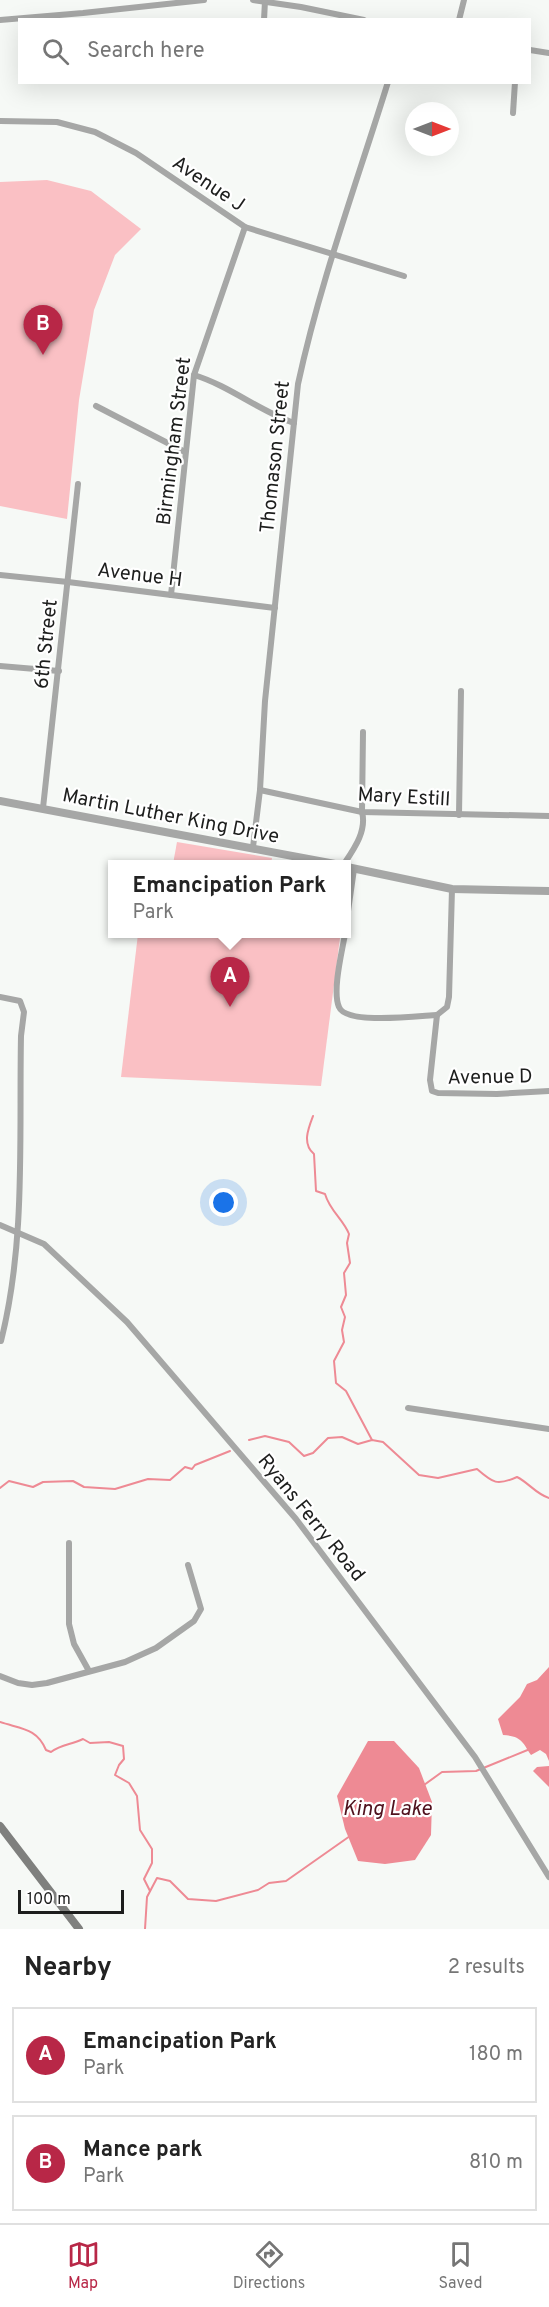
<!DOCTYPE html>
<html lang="en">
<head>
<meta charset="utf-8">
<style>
	:root { --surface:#fff; --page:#f2f2f2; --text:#222; --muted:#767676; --line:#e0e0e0; --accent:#b82747 }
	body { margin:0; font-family:Overpass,sans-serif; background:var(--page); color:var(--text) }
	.compass { position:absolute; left:405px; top:102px; width:54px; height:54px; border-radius:50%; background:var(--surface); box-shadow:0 6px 24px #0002; rotate:90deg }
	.scale { position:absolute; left:18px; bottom:15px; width:106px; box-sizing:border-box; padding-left:6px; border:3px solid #1d1e1d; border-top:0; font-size:16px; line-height:21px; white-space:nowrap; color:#1d1e1d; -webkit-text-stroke:4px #fff; paint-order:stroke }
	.you { position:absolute; left:224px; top:1203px; width:21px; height:21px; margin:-15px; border:4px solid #fff; border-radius:50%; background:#1a73e8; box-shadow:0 0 0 9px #1a73e833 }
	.badge { display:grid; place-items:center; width:39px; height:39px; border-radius:50%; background:var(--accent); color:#fff; font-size:20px; font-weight:700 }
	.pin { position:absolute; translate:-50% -50px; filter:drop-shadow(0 2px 3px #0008) }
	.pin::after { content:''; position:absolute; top:32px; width:21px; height:18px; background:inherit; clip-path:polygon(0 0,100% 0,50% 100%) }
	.popup { position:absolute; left:108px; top:860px; width:243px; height:78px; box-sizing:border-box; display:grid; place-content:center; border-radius:0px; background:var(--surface); filter:drop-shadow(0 2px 4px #0005); font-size:20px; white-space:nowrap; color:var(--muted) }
	.popup b { font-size:22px; color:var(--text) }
	.popup::after { content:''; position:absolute; left:50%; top:100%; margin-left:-12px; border:12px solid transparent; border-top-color:var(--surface) }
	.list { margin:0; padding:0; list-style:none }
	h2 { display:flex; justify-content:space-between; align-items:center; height:78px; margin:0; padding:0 24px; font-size:26px }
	h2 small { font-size:20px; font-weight:400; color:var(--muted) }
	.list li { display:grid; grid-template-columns:39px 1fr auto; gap:18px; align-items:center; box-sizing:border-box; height:96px; margin:0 12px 12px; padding:0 12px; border:2px solid var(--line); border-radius:0px }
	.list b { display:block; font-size:22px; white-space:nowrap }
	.list p { margin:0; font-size:20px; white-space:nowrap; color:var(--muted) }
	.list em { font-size:20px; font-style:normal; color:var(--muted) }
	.icon { flex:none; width:33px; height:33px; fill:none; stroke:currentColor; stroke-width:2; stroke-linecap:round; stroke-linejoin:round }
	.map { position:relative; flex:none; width:549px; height:1929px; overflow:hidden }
	.search { position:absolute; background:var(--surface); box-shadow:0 6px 24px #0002; left:18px; right:18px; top:18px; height:66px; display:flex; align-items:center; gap:15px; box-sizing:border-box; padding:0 21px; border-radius:0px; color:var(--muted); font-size:22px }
	.sheet { height:294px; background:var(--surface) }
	nav { display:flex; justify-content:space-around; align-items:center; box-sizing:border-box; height:84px; border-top:2px solid var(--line); background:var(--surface); font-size:16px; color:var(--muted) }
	nav a { display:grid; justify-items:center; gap:3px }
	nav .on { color:var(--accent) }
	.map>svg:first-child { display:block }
</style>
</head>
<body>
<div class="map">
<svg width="549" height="1929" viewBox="0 0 549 1929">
	<rect width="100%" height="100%" fill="#f6f9f6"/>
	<!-- green -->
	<g fill="#fac0c4">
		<path d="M 47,180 L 91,191 L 141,229 L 115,255 L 94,310 L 79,400 L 67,519 L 0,506 L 0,182 Z"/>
		<path d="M 177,842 L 272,858 L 271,864 L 173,864 Z"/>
		<path d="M 138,934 L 310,934 L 340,938 L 321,1086 L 121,1077 Z"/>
	</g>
	<!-- water -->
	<g fill="#ee8a94">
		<path d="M 549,1667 L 549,1761 L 546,1754 L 540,1750 L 531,1755 C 523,1743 522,1736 503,1735 L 498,1719 L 520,1697 L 527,1684 L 537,1680 Z"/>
		<path d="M 368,1741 L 394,1741 L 419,1768 L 432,1802 L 431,1835 L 415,1860 L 385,1864 L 358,1861 L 345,1829 L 337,1796 Z"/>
		<path d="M 549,1766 L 549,1787 L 533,1771 L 537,1767 Z"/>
	</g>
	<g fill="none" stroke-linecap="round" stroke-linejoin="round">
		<!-- stream -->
		<g stroke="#ee8a94" stroke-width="2">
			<path d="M 313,1116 C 308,1129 302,1144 314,1154 L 316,1191 L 325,1194 C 330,1211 343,1219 349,1234 L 347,1243 L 350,1263 L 344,1273 L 346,1295 L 341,1307 L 345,1317 L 342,1330 L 344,1342 L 334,1361 L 336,1383 L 346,1391 L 372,1440"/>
			<path d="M 249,1440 L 265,1436 L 289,1442 L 304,1456 L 313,1453 L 328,1438 L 342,1437 L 358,1444 L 372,1440 L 383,1442 L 419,1475 L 438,1478 L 477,1469 C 493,1483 497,1486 517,1477 C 529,1483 536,1494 549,1498"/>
			<path d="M 0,1488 L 9,1481 L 33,1487 L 43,1482 L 73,1481 L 84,1487 L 115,1489 L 148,1479 L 170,1480 L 185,1467 L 192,1469 L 195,1465 L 230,1451"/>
			<path d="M 0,1722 C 21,1729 37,1728 46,1750 L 51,1752 C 62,1744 71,1745 83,1739 L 90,1743 L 109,1742 L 123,1746 L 124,1759 L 119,1765 L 115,1775 L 129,1783 L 137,1796 L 140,1830 L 152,1849 L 152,1863 L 144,1879 L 150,1891"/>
			<path d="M 424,1785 L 442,1772 L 476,1771 L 530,1749"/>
			<path d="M 145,1929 L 147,1897 L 157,1878 L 170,1881 L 188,1899 L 216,1901 L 258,1890 L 269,1883 L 286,1881 L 350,1836"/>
		</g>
		<!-- minor -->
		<g stroke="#a6a7a6" stroke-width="6">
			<path d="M 253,0 L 301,7 L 364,20"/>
			<path d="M 0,20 L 83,13 L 204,0"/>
			<path d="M 264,20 L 265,1"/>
			<path d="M 459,20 L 464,0"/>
			<path d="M 530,50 L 549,53"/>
			<path d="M 513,113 L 515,82"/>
			<path d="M 0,121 L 57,122 L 95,132 L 136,153 L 245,227 L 404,276"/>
			<path d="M 194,375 C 230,386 259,411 294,423"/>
			<path d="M 96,406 L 185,452"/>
			<path d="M 0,575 L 68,582 L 275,608"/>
			<path d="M 171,595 L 194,375 L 245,227"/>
			<path d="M 0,666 L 59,671"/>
			<path d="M 260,790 L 362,812 L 549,816"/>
			<path d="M 43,808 L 78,484"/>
			<path d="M 459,815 L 461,691"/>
			<path d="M 253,847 L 260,790 L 265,701 L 298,384 C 320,282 357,182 388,82"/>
			<path d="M 344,864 C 354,849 367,831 362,812 L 363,732"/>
			<path d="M 452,889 L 449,997 L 447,1007 L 437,1015 L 430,1080 L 432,1091 L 438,1093 L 497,1094 L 549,1091"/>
			<path d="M 347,918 L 354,869"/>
			<path d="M 345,934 C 342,952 332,991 339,1007 C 346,1025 418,1016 437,1015"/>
			<path d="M 0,997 L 20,1001 L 24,1012 L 21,1036 C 19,1137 26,1242 1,1341"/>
			<path d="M 0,1225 L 44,1244 L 127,1322 L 296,1519 L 475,1757 L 549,1877"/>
			<path d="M 408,1408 L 549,1429"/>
			<path d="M 69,1543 L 69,1624 L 74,1644 L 89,1671"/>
			<path d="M 0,1676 L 18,1683 L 32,1685 L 47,1683 L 125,1662 L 156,1648 L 194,1621 L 201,1609 L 188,1565"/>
		</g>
		<!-- tertiary -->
		<g stroke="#a6a7a6" stroke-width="8">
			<path d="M 0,801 L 335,864"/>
			<path d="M 347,867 L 452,889 L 549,891"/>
		</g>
		<!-- secondary -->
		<path stroke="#7f807e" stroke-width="8" d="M 0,1826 L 79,1929"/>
	</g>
	<g text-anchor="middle" stroke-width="4.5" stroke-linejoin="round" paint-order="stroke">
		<!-- street labels -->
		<g font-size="20" fill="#1d1e1d" stroke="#fff">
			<text transform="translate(209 183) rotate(34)" y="7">Avenue J</text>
			<text transform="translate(173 441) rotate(-83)" y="7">Birmingham Street</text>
			<text transform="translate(274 457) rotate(-84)" y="7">Thomason Street</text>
			<text transform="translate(140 574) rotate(7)" y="7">Avenue H</text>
			<text transform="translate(45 644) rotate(-84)" y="7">6th Street</text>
			<text transform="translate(404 796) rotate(3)" y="7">Mary Estill</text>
			<text transform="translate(171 815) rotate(11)" y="7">Martin Luther King Drive</text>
			<text transform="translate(490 1076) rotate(-1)" y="7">Avenue D</text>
			<text transform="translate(312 1517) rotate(51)" y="7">Ryans Ferry Road</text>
		</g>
		<!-- water labels -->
		<g font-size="21" font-style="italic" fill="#4f111d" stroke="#fff">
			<text x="387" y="1815">King Lake</text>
		</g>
	</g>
</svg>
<svg class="compass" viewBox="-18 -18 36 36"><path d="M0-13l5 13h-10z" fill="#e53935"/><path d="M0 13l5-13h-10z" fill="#767676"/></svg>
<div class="scale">100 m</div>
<div class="you"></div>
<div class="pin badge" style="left:230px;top:1007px">A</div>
<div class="popup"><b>Emancipation Park</b>Park</div>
<div class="pin badge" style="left:43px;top:355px">B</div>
<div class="search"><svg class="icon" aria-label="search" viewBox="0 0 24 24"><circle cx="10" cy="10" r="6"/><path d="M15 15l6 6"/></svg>Search here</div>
</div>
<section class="sheet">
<h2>Nearby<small>2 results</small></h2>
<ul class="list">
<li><span class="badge">A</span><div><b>Emancipation Park</b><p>Park</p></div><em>180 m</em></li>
<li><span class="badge">B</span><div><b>Mance park</b><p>Park</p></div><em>810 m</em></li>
</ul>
</section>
<nav>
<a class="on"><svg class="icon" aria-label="map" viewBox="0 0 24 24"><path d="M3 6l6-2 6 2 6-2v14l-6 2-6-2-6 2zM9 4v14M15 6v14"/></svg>Map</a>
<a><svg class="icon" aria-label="directions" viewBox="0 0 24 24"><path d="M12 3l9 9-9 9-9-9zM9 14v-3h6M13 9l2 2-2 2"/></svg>Directions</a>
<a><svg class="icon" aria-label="saved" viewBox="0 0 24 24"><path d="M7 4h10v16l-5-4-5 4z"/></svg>Saved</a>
</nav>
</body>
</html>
